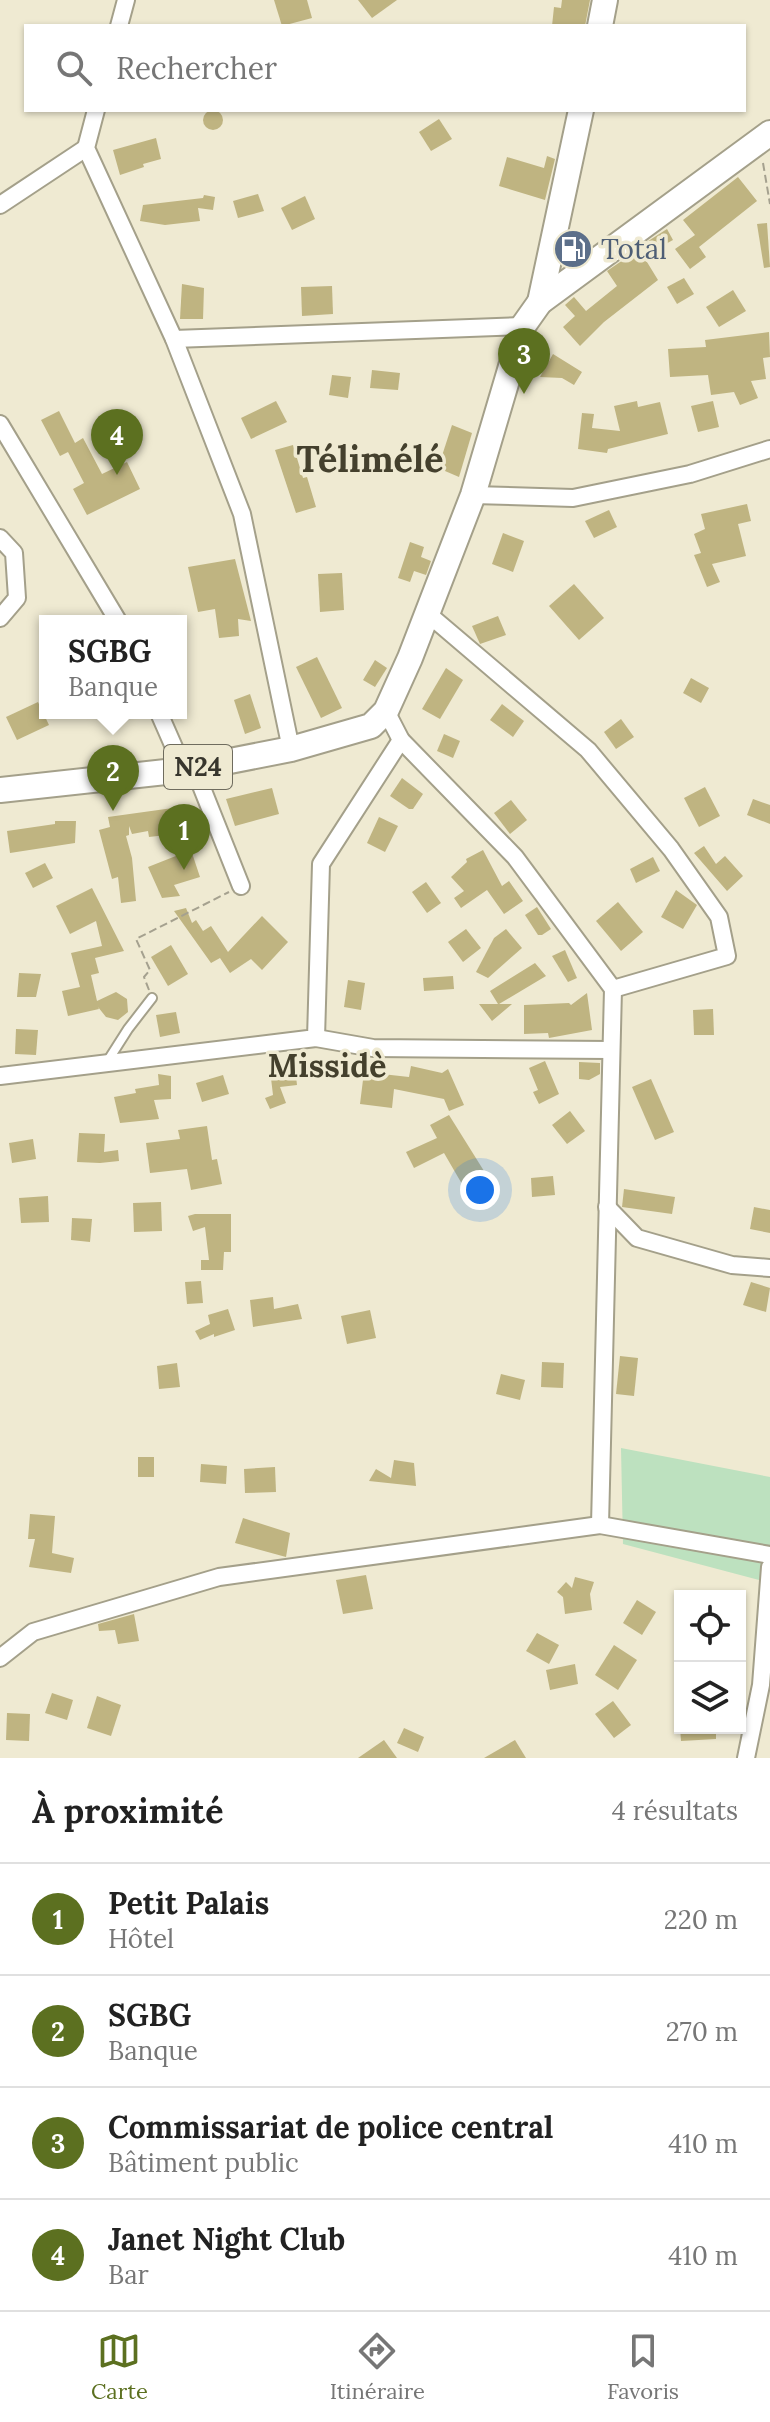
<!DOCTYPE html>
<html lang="fr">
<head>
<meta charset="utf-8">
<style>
	:root { --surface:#fff; --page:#f2f2f2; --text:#222; --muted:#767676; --line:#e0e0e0; --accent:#5c7020 }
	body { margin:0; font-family:Lora,serif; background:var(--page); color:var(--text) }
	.controls { position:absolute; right:24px; bottom:24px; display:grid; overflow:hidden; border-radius:0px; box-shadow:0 2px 6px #0004 }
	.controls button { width:72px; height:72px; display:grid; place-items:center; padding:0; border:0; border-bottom:2px solid var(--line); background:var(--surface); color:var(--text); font:40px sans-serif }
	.you { position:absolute; left:480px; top:1190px; width:28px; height:28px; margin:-20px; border:6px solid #fff; border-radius:50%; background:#1a73e8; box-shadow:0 0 0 12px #1a73e833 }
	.badge { display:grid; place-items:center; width:52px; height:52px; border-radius:50%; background:var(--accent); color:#fff; font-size:26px; font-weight:700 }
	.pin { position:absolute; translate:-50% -66px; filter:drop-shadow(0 2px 4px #0008) }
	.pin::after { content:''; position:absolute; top:42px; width:28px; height:24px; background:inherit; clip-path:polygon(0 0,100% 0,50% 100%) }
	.popup { position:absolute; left:39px; top:615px; width:148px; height:104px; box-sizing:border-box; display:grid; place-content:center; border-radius:0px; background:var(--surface); filter:drop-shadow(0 2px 6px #0005); font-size:26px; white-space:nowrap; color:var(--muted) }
	.popup b { font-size:30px; color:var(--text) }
	.popup::after { content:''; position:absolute; left:50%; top:100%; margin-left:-16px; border:16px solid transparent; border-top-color:var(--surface) }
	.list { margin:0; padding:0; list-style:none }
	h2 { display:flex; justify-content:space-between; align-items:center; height:104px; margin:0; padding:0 32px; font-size:34px }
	h2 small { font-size:26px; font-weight:400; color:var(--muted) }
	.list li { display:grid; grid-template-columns:52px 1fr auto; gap:24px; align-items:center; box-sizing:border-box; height:112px; padding:0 32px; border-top:2px solid var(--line) }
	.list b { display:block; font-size:30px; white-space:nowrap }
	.list p { margin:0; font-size:26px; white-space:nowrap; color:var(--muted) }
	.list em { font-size:26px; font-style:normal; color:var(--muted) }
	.icon { flex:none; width:44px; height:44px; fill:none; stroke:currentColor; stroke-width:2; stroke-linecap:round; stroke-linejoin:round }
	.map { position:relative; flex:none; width:770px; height:1758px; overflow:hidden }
	.search { position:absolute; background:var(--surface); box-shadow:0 2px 6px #0004; left:24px; right:24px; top:24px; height:88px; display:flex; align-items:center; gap:20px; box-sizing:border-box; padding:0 28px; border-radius:0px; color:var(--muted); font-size:30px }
	.sheet { height:552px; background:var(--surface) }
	nav { display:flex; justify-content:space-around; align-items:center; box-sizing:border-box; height:112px; border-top:2px solid var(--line); background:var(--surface); font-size:22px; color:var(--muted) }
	nav a { display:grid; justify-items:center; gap:4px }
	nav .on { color:var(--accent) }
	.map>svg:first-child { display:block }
</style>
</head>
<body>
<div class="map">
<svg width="770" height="1758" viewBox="0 0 770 1758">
	<rect width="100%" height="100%" fill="#efead2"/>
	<!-- green -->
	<path fill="#bde1bf" d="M 621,1448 L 770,1477 L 770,1551 L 759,1580 L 623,1544 Z"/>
	<!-- building -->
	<g fill="#bfb481">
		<path d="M 274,0 L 307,0 L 312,18 L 282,26 Z"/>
		<path d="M 358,0 L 397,0 L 372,18 Z"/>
		<path d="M 562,0 L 590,0 L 585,26 L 552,26 L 554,7 L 561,8 Z"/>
		<circle cx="213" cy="120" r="10"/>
		<path d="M 439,119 L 452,139 L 431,151 L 419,132 Z"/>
		<path d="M 156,138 L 161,159 L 143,164 L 144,167 L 120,175 L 113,150 Z"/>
		<path d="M 547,156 L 555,159 L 545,200 L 499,186 L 507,157 L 544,168 Z"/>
		<path d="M 738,177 L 757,201 L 699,247 L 706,257 L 690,269 L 675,249 L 695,235 L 683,220 Z"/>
		<path d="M 258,194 L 264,211 L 238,218 L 233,201 Z"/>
		<path d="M 204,195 L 215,197 L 213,210 L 198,208 L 200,221 L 165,225 L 140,221 L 143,205 L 203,198 Z"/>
		<path d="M 305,196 L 315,219 L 292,230 L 281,208 Z"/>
		<path d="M 767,223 L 770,267 L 764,268 L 757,224 Z"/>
		<path d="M 667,229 L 673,240 L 647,254 L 642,245 Z"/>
		<path d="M 639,249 L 658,280 L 604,322 L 580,346 L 563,327 L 575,316 L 565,305 L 574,297 L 586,311 L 617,286 L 607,271 Z"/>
		<path d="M 684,278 L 694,294 L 677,304 L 667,287 Z"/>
		<path d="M 182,284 L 204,288 L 203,319 L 180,319 Z"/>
		<path d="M 332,286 L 333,314 L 302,316 L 301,287 Z"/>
		<path d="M 733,290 L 746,311 L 719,327 L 706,307 Z"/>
		<path d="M 769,332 L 770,357 L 763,358 L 766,379 L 751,381 L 758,398 L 740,405 L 734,392 L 711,395 L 708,375 L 670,377 L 668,349 L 706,347 L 705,340 Z"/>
		<path d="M 553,354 L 582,372 L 574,385 L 562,378 L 540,377 Z"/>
		<path d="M 372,370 L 400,373 L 398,390 L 370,388 Z"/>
		<path d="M 332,375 L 351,377 L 348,398 L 329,395 Z"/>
		<path d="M 276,401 L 287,422 L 251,439 L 241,418 Z"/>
		<path d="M 637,401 L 638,407 L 660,402 L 668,434 L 608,449 L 607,453 L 578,449 L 582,413 L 594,414 L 592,428 L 620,431 L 614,406 Z"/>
		<path d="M 713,401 L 719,427 L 698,432 L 691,406 Z"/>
		<path d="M 59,411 L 75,443 L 83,438 L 102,474 L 127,462 L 140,489 L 87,515 L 73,489 L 84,483 L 68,452 L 60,456 L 41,420 Z"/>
		<path d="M 452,425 L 472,433 L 459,477 L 438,468 Z"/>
		<path d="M 293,445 L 303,478 L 307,477 L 316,507 L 296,513 L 275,450 Z"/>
		<path d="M 747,504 L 751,521 L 738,524 L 746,556 L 712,564 L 720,582 L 707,587 L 694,555 L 701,553 L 694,534 L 705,529 L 701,514 Z"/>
		<path d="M 609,510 L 617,527 L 594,538 L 585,521 Z"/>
		<path d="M 503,533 L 524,541 L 513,572 L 492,564 Z"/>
		<path d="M 410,542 L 424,547 L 421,557 L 431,561 L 426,575 L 414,571 L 410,582 L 398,578 Z"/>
		<path d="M 235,559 L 251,621 L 238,619 L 239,636 L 219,638 L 215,609 L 198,612 L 188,567 Z"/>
		<path d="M 342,573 L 344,610 L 320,612 L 318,574 Z"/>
		<path d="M 574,584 L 604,618 L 579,640 L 549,606 Z"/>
		<path d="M 498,616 L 506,635 L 480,644 L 472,626 Z"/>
		<path d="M 317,657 L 342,708 L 321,718 L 296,667 Z"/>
		<path d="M 375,660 L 387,668 L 375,687 L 363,680 Z"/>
		<path d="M 446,668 L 463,680 L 440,719 L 422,709 Z"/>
		<path d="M 691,678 L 709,688 L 701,703 L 683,693 Z"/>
		<path d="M 250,694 L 261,728 L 245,734 L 234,700 Z"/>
		<path d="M 38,702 L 49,725 L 17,740 L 6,717 Z"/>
		<path d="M 502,704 L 524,721 L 513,737 L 490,720 Z"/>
		<path d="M 621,719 L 634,737 L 616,749 L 604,732 Z"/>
		<path d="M 444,734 L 460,741 L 453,758 L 437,751 Z"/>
		<path d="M 402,778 L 423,794 L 413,809 L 409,809 L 390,796 Z"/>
		<path d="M 705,787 L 720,816 L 699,827 L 684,798 Z"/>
		<path d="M 272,788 L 279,814 L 235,826 L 226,799 Z"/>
		<path d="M 753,799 L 770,805 L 770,824 L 747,815 Z"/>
		<path d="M 511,800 L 527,820 L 510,834 L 494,813 Z"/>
		<path d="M 180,807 L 183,833 L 149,837 L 148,831 L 132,834 L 129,826 L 129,835 L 126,836 L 132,858 L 136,901 L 121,903 L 118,877 L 112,879 L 99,830 L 110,827 L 108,817 Z"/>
		<path d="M 379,817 L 398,826 L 385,852 L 367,843 Z"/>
		<path d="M 55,821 L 76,821 L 75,843 L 10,853 L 7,831 L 55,824 Z"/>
		<path d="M 704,846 L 716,864 L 725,856 L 743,876 L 727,891 L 694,853 Z"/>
		<path d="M 191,850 L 200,877 L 174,885 L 180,896 L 162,898 L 148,867 Z"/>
		<path d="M 483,850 L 502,886 L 509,881 L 523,901 L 504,914 L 487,890 L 461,908 L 454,898 L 464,891 L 451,877 L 467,862 L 466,859 Z"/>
		<path d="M 653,857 L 660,871 L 636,883 L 630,869 Z"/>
		<path d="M 45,863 L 53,878 L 33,888 L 25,873 Z"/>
		<path d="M 426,882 L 441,903 L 427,913 L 412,892 Z"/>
		<path d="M 92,888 L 124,951 L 95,958 L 99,973 L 91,975 L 97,1001 L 116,992 L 127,999 L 128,1012 L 118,1020 L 106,1017 L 98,1007 L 99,1009 L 68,1016 L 62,991 L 80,987 L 71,953 L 102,946 L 96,921 L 70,934 L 56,906 Z"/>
		<path d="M 676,890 L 697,905 L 683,929 L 661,917 Z"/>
		<path d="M 618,902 L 643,932 L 621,951 L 596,921 Z"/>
		<path d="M 537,907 L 551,929 L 542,935 L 538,935 L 525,915 Z"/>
		<path d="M 186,908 L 192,923 L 196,920 L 203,931 L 211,926 L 228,952 L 262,916 L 288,942 L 262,970 L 251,959 L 230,973 L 220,958 L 211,963 L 174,911 Z"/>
		<path d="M 466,929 L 481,948 L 463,962 L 448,942 Z"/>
		<path d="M 506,929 L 522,948 L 488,978 L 476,972 L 494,938 Z"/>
		<path d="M 171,945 L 188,974 L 168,986 L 151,957 Z"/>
		<path d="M 565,950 L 577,978 L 568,982 L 552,956 Z"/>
		<path d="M 535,963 L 546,976 L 499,1004 L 512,1004 L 492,1021 L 479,1004 L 498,1004 L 490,991 Z"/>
		<path d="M 19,973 L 41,974 L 36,997 L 17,997 Z"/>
		<path d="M 453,976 L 454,989 L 424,991 L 423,978 Z"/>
		<path d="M 348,980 L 365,983 L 361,1010 L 344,1007 Z"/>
		<path d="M 587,993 L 592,1030 L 549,1038 L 548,1033 L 524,1034 L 524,1005 L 569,1003 L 571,1005 Z"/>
		<path d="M 713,1009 L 714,1035 L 694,1035 L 693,1010 Z"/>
		<path d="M 176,1012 L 180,1033 L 160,1037 L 156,1015 Z"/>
		<path d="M 16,1029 L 38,1030 L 36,1055 L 15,1054 Z"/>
		<path d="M 545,1061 L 559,1094 L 539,1104 L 533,1092 L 538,1090 L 529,1068 Z"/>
		<path d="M 579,1062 L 600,1063 L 600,1074 L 589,1080 L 579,1079 Z"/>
		<path d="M 411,1066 L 442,1073 L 448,1069 L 464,1105 L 449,1111 L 444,1099 L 394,1089 L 392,1108 L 360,1104 L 364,1072 L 409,1077 Z"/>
		<path d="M 295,1067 L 297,1085 L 280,1087 L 286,1103 L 270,1109 L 265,1098 L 273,1095 L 270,1070 Z"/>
		<path d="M 158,1074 L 171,1076 L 171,1099 L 154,1100 L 159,1119 L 120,1123 L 114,1097 L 136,1093 L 135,1089 L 159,1085 Z"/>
		<path d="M 223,1075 L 229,1094 L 202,1102 L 196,1083 Z"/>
		<path d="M 651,1079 L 674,1132 L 655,1140 L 632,1087 Z"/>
		<path d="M 570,1111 L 585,1131 L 567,1144 L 552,1125 Z"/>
		<path d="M 449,1115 L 484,1171 L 462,1184 L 444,1153 L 414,1168 L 406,1152 L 437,1138 L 430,1125 Z"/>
		<path d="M 207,1126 L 212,1160 L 217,1159 L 222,1184 L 191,1190 L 187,1169 L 150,1173 L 146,1143 L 180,1139 L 178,1130 Z"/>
		<path d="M 79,1133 L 105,1134 L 104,1152 L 118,1150 L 119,1161 L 100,1163 L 77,1162 Z"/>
		<path d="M 33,1139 L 36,1159 L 12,1163 L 9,1143 Z"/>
		<path d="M 553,1176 L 555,1195 L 532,1197 L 531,1178 Z"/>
		<path d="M 624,1189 L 675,1197 L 672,1214 L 622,1207 Z"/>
		<path d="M 48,1196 L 49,1222 L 21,1223 L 19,1198 Z"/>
		<path d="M 161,1202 L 162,1231 L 134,1232 L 133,1203 Z"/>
		<path d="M 754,1207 L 770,1210 L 770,1233 L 750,1229 Z"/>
		<path d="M 195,1214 L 231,1214 L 231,1252 L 224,1252 L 223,1270 L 201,1270 L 201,1260 L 209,1260 L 205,1227 L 193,1231 L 188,1216 Z"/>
		<path d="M 72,1218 L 92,1219 L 90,1242 L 71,1240 Z"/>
		<path d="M 201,1281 L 203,1303 L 187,1304 L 185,1282 Z"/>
		<path d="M 751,1282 L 770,1288 L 766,1312 L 743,1305 Z"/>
		<path d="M 273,1297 L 274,1309 L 298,1304 L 302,1319 L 253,1327 L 250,1300 Z"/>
		<path d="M 228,1309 L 235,1330 L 214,1337 L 214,1334 L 200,1340 L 195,1331 L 210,1324 L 208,1315 Z"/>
		<path d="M 370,1310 L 376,1338 L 347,1344 L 341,1316 Z"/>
		<path d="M 620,1356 L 638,1358 L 634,1396 L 616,1394 Z"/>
		<path d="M 542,1362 L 564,1363 L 563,1388 L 541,1387 Z"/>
		<path d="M 177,1363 L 180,1387 L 159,1389 L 157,1366 Z"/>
		<path d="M 501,1374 L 525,1380 L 520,1400 L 496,1394 Z"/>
		<rect x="138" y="1457" width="16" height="20"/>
		<path d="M 394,1460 L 414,1463 L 416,1486 L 369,1481 L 376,1469 L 391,1478 Z"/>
		<path d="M 201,1464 L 227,1466 L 226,1484 L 200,1482 Z"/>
		<path d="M 275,1467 L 276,1492 L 245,1493 L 244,1469 Z"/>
		<path d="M 30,1514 L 55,1516 L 52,1553 L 74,1558 L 71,1573 L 29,1567 L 35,1539 L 28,1539 Z"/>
		<path d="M 243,1518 L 290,1533 L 286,1557 L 235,1543 Z"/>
		<path d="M 366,1575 L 373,1609 L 343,1614 L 336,1580 Z"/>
		<path d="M 575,1577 L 594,1582 L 590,1594 L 592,1610 L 565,1614 L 563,1597 L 557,1592 L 566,1582 L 572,1588 Z"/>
		<path d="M 637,1600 L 656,1612 L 642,1635 L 623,1623 Z"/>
		<path d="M 134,1614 L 139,1641 L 118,1644 L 115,1630 L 99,1631 L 98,1624 Z"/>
		<path d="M 537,1633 L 559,1645 L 549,1664 L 526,1651 Z"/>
		<path d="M 614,1645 L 637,1660 L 618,1690 L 595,1675 Z"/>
		<path d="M 575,1664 L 578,1684 L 550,1690 L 546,1670 Z"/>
		<path d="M 52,1693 L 73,1700 L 67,1720 L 45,1713 Z"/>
		<path d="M 97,1696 L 121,1705 L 111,1736 L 87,1728 Z"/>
		<path d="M 613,1701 L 631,1725 L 614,1738 L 595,1714 Z"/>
		<path d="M 7,1713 L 30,1714 L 29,1741 L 6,1740 Z"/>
		<path d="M 404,1728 L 424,1737 L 418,1752 L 397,1743 Z"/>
		<path d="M 680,1728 L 716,1728 L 716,1739 L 681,1741 Z"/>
		<path d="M 384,1740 L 397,1758 L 358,1758 Z"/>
		<path d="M 515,1740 L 526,1758 L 484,1758 Z"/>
	</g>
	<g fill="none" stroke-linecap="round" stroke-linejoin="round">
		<defs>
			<path id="service" d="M 107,1062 L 128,1029 L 152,998"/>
			<g id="minor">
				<path d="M 119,26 L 126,0"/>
				<path d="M 96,110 L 86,148 L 174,339 L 242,514 L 291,749"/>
				<path d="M 0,205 L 86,148"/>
				<path d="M 174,339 L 523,326"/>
				<path d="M 0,424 L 118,621"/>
				<path d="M 473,495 L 573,498 L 690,474 L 770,449"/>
				<path d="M 0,538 L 14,553 L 17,598 L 0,618"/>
				<path d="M 427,613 L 588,750 L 671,849 L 719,917 L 727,956 L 613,989"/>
				<path d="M 386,711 L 401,740 L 515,857 L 613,989 L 600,1525"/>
				<path d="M 159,713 L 184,770"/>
				<path d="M 194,768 L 241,886"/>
				<path d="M 316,1038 L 373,1048 L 611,1050"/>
				<path d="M 0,1076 L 316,1038 L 321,864 L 401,740"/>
				<path d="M 607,1207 L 637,1238 L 732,1265 L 770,1268"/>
				<path d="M 0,1658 L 33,1632 L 219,1577 L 600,1525 L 770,1555"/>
				<path d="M 746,1758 L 761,1685 L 770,1567"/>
			</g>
			<g id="primary">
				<path d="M 600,26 L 605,0"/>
				<path d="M 540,302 L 581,110"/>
				<path d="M 0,790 L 184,770 L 291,749 L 371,726 L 386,711 L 410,658 L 473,495 L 523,326 L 540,302 L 770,133"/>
			</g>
		</defs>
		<!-- service casing -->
		<use href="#service" stroke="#a4a08a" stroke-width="12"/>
		<!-- minor casing -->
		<use href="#minor" stroke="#a4a08a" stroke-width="20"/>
		<!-- primary casing -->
		<use href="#primary" stroke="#a4a08a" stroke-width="28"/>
		<!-- path -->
		<g stroke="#a5a18f" stroke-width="2" stroke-dasharray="8 4" stroke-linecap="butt">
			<path d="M 763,163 L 770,204"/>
			<path d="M 149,990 L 144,977 L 150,970 L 136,939 L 229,892"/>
		</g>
		<!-- service -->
		<use href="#service" stroke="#fff" stroke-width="8"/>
		<!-- minor -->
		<use href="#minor" stroke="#fff" stroke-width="16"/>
		<!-- primary -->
		<use href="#primary" stroke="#fff" stroke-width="24"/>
	</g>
	<!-- icons -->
	<defs>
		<symbol id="fuel-disc" viewBox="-11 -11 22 22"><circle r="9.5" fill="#5c6f8a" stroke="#efead2"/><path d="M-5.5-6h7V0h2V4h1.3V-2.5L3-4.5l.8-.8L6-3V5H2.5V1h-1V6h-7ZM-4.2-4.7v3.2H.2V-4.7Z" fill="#fff"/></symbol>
	</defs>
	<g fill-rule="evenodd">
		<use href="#fuel-disc" x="551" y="227" width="44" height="44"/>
	</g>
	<g text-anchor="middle" stroke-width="7" stroke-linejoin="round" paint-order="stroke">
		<!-- shield labels -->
		<rect fill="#efead2" stroke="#6f6c5e" stroke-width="2" x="164" y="745" width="68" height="44" rx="6"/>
		<g font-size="26" font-weight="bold" fill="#38362d">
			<text x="198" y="776">N24</text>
		</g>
		<!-- service labels -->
		<g font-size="28" fill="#4e5e75" stroke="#efead2" text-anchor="start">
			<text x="601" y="259">Total</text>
		</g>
		<!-- quarter labels -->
		<g font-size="32" font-weight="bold" fill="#44402d" stroke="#efead2">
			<text x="327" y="1077">Missidè</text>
		</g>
		<!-- district labels -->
		<g font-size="36" font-weight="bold" fill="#44402d" stroke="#efead2">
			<text x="370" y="472">Télimélé</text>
		</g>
	</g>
</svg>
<div class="controls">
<button><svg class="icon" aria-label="locate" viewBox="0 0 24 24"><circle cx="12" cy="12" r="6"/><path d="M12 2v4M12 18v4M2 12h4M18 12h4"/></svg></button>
<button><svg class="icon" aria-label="layers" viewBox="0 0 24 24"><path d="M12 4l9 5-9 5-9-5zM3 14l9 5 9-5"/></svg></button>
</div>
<div class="you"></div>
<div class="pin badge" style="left:184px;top:870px">1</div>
<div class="pin badge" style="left:113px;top:811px">2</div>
<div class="popup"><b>SGBG</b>Banque</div>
<div class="pin badge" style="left:524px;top:394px">3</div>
<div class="pin badge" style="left:117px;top:475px">4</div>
<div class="search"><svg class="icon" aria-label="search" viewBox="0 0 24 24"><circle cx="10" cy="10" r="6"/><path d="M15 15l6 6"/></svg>Rechercher</div>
</div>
<section class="sheet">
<h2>À proximité<small>4 résultats</small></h2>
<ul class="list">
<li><span class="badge">1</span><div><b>Petit Palais</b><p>Hôtel</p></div><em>220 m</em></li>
<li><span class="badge">2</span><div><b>SGBG</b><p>Banque</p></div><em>270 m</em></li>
<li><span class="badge">3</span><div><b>Commissariat de police central</b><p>Bâtiment public</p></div><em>410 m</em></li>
<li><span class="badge">4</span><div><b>Janet Night Club</b><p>Bar</p></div><em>410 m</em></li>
</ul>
</section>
<nav>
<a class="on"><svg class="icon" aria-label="map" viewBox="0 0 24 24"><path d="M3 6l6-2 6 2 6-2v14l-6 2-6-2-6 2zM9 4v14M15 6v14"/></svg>Carte</a>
<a><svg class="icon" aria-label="directions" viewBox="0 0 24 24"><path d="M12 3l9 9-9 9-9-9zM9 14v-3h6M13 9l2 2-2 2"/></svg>Itinéraire</a>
<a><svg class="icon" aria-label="saved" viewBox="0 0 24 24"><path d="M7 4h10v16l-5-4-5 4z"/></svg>Favoris</a>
</nav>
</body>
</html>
